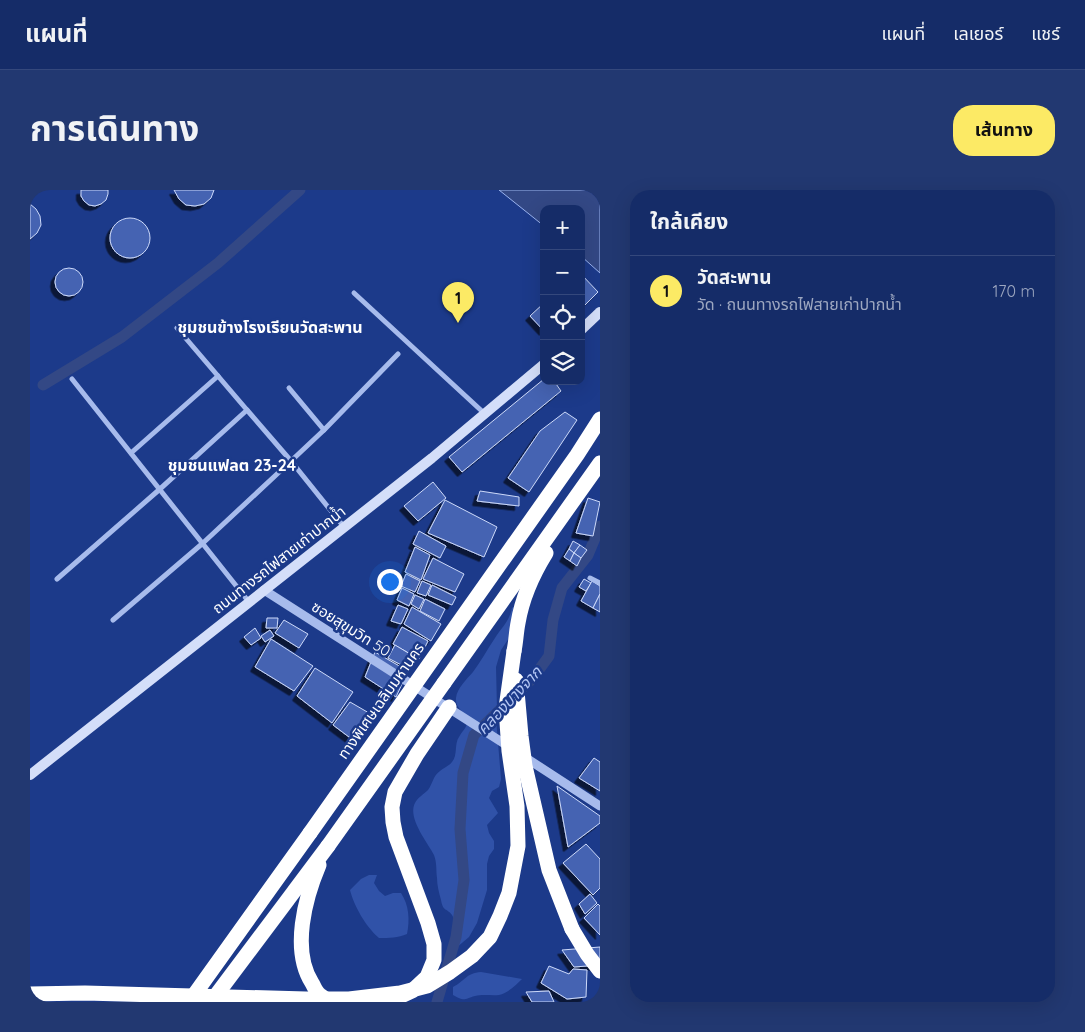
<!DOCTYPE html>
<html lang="th">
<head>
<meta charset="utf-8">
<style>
	:root { --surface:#152c68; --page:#223871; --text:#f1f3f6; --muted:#9da7c0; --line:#34487c; --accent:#fcea65 }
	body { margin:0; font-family:Quicksand,"Noto Sans Thai",sans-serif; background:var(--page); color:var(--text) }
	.controls { position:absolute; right:15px; top:15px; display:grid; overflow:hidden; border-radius:10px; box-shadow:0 5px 20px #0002 }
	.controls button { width:45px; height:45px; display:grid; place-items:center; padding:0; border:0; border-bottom:1px solid var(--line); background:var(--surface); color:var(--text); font:25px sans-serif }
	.you { position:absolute; left:359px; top:391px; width:18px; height:18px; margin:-12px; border:4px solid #fff; border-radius:50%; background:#1a73e8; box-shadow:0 0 0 8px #1a73e833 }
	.badge { display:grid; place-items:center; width:32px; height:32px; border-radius:50%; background:var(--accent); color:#111; font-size:16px; font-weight:700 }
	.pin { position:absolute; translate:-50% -41px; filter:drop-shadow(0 1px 2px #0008) }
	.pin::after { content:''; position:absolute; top:26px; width:18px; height:15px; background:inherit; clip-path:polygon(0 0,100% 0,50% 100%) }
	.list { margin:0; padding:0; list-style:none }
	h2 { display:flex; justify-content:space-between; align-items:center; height:65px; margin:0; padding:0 20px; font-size:21px }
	h2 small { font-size:16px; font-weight:400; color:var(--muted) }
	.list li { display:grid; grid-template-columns:32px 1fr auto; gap:15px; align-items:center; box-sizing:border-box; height:70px; padding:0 20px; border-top:1px solid var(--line) }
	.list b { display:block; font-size:19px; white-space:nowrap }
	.list p { margin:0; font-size:16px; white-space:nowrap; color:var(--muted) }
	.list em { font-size:16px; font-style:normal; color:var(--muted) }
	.icon { flex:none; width:28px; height:28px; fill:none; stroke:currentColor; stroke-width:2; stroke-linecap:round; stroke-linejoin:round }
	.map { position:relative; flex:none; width:570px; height:812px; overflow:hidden; border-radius:20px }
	header { display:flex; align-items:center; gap:30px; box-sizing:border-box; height:70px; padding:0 25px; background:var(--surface); border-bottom:1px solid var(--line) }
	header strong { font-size:24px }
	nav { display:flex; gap:28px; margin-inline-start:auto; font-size:18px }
	.intro { display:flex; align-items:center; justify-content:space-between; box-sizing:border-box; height:120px; padding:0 30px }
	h1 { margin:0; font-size:35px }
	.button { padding:12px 22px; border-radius:20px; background:var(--accent); color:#111; font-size:18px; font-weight:700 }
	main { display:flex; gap:30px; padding:0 30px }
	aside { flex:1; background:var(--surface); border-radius:20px; box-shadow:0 5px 20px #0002 }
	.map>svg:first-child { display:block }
</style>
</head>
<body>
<header>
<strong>แผนที่</strong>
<nav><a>แผนที่</a><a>เลเยอร์</a><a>แชร์</a></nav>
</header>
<div class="intro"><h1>การเดินทาง</h1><a class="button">เส้นทาง</a></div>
<main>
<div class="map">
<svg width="570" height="812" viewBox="0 0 570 812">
	<defs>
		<filter id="shadow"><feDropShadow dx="-4.5" dy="4.5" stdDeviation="0" flood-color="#0009"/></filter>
	</defs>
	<rect width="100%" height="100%" fill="#1c3a8a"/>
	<!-- green -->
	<g fill="#3052a8">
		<path d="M 489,414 L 485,439 L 471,460 L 466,477 L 467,519 L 466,528 L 471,589 L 469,597 L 462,601 L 459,608 L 468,623 L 457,635 L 459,643 L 464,651 L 464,659 L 459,666 L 457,674 L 457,700 L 447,733 L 439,747 L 426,758 C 426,750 426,731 422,725 C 417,718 413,722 411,710 C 409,703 407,695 407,688 C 406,680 407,673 404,665 C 398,653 377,628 385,613 C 387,608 394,604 398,600 C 403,593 403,586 410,581 C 413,578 419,576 422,572 C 428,565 424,554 429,547 C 434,538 437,539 438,527 C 433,522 425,517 426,508 C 427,498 437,489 443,482 C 451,471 457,460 465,448 C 472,437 479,432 482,418 Z"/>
		<path d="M 339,685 L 347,685 L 344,693 L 349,701 L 355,706 L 363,703 L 371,703 C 379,715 380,730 377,744 C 368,748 359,748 349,748 C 336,737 324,716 320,700 L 331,689 Z"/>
		<path d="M 451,782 L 492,789 C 486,795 478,803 469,805 C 462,806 453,804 445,806 C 434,809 435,812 423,805 L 423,797 C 435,791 436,783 451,782 Z"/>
	</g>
	<!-- water -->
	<path fill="#334885" stroke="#9ab3ee" d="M 469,0 L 570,0 L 570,83 L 551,66 L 551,19 L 514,19 L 514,36 Z"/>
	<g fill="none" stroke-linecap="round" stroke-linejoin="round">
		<!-- canal -->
		<g stroke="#334885" stroke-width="11">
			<path d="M 13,195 L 92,147 L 188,73 L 270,0"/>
			<path d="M 407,812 L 426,747 L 434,690 L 430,639 L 433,583 L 444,545 L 503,488 L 519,466 L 523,430 L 532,398 L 558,365 L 570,336"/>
		</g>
	</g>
	<!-- building -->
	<g fill="#4463b2" stroke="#cdd9f9" filter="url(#shadow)">
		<path d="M 51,0 L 78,0 L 78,4 L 76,10 L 71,14 L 65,16 L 59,15 L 54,11 L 51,6 Z"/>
		<path d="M 144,0 L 184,0 L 181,8 L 174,14 L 165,16 L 156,15 L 149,9 Z"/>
		<path d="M 0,14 L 6,19 L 10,26 L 11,35 L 7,43 L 0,49 Z"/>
		<circle cx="100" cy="48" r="20"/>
		<circle cx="39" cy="92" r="14"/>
		<path d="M 551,84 L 568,102 L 551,119 Z"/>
		<path d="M 514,113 L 514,141 L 500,126 Z"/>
		<path d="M 514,189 L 514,191 L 524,191 L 531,201 L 432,282 L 419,267 Z"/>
		<path d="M 535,222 L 547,230 L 499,302 L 478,288 L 510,241 Z"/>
		<path d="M 403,292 L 416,308 L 388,331 L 374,316 Z"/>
		<path d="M 450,301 L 489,307 L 489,316 L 447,311 Z"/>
		<path d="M 558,308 L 570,312 L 563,346 L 546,343 Z"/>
		<path d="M 415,310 L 467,337 L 454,367 L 398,343 Z"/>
		<path d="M 389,341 L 416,356 L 410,368 L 383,354 Z"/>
		<path d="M 543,351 L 550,355 L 544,363 L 539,359 Z"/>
		<path d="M 550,355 L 557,360 L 551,368 L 544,363 Z"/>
		<path d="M 385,357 L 400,365 L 391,390 L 375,382 Z"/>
		<path d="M 539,359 L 544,363 L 540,371 L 534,367 Z"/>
		<path d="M 544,363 L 551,368 L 547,376 L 540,371 Z"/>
		<path d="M 403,368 L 434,384 L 425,402 L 393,389 Z"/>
		<path d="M 376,384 L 390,391 L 385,402 L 371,396 Z"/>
		<path d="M 554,389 L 561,393 L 556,401 L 549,397 Z"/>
		<path d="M 392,391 L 401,395 L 396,406 L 387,403 Z"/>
		<path d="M 562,391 L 570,396 L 570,404 L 563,418 L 551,411 Z"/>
		<path d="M 402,395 L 426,407 L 422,415 L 398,405 Z"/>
		<path d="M 372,398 L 384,404 L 379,416 L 367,410 Z"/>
		<path d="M 570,404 L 570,422 L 563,418 Z"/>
		<path d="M 385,405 L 394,409 L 389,419 L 381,414 Z"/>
		<path d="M 395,409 L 415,419 L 409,431 L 390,421 Z"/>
		<path d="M 368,415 L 378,419 L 371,434 L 361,431 Z"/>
		<path d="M 382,417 L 411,434 L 401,451 L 374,434 Z"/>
		<path d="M 237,428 L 248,428 L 247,438 L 236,438 Z"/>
		<path d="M 254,430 L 278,444 L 269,458 L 245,443 Z"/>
		<path d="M 372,437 L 398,451 L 389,469 L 363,454 Z"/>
		<path d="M 225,438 L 231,448 L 221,455 L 214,447 Z"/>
		<path d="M 240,440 L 244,446 L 235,452 L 231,446 Z"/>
		<path d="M 241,449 L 283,476 L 264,501 L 225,477 Z"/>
		<path d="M 365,455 L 385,467 L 379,479 L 358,468 Z"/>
		<path d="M 345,462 L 378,481 L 366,507 L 335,487 Z"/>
		<path d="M 285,478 L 323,502 L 302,533 L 267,506 Z"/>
		<path d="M 320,512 L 339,523 L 323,550 L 303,535 Z"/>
		<path d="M 564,568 L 570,572 L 570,601 L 549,588 Z"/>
		<path d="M 527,596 L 570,626 L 570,633 L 538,657 Z"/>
		<path d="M 556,654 L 570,669 L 570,698 L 563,705 L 533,673 Z"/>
		<path d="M 560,704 L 567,713 L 555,724 L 549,714 Z"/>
		<path d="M 568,714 L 570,716 L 570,745 L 554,728 Z"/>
		<path d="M 570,757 L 570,775 L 544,777 L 532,760 Z"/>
		<path d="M 519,776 L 539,784 L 543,779 L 557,780 L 556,807 L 537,809 L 511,793 Z"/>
		<path d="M 519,801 L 524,812 L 502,812 L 496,802 Z"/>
	</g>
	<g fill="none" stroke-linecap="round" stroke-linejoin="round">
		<!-- minor -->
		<g stroke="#a7bbec" stroke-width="5">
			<path d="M 324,103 L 455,224"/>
			<path d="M 42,189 L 219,412"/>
			<path d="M 259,198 L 294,240"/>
			<path d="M 101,263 L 188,186"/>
			<path d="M 314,337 L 261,271 L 294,240 L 368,164"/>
			<path d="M 560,388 L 570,393"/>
			<path d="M 27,389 L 130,299 L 217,220 L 147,138"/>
			<path d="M 83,430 L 173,353 L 261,271 L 217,220"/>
		</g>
		<!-- tertiary -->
		<g stroke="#a7bbec" stroke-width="9">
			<path d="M 234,400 L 481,558"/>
			<path d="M 493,566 L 570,616"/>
		</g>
		<!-- secondary -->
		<g stroke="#d4def9" stroke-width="10">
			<path d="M 551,140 L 570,122"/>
			<path d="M 0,585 L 402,268 L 514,174"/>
		</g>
		<!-- motorway -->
		<g stroke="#fff" stroke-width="15">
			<path d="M 484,461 C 486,452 486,443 488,433 C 492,409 503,384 516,363"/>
			<path d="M 414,493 L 570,273"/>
			<path d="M 289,675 C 275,708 261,760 282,793 C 284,796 285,800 288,803 C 291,807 297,809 301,812"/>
			<path d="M 542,739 L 557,764 L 570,781"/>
			<path d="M 159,812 L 280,643"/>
			<path d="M 181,812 L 298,656"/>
			<path d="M 358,812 L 382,801 L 397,787 L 404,770 L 404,754 L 398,733 L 366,647 L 363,632 L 362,617 L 365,602 L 387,564 L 419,517"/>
		</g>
		<!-- motorway-bridge -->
		<g stroke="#fff" stroke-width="15">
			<path d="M 486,490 L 491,546 L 495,576 L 519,680 L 542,739"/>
			<path d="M 280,643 L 547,265 L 570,229"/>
			<path d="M 298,656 L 414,493"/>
			<path d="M 0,804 L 55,803 L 276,809 L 319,809 L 370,803 L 397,796 L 420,782 L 442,766 L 460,747 L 470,726 L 479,703 L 488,656 L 487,616 L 479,561 L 476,518 L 484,461"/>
		</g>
	</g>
	<g text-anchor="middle" stroke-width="5" stroke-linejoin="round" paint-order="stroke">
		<!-- street labels -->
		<g font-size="15" fill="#fff" stroke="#1c3a8a">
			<text transform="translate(249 370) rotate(-38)" y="5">ถนนทางรถไฟสายเก่าปากน้ำ</text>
			<text transform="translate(321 439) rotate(32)" y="5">ซอยสุขุมวิท 50</text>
			<text transform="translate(351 511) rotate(-55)" y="5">ทางพิเศษเฉลิมมหานคร</text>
		</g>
		<!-- neighbourhood labels -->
		<g font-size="16" font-weight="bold" fill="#fff" stroke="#1c3a8a">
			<text x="240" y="143">ชุมชนข้างโรงเรียนวัดสะพาน</text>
			<text x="202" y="281">ชุมชนแฟลต 23-24</text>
		</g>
		<!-- water labels -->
		<g font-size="16" font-style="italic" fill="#b3c6f4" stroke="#1c3a8a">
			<text transform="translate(479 510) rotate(-47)" y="6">คลองบางจาก</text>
		</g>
	</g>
</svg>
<div class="controls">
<button>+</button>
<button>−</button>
<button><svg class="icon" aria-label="locate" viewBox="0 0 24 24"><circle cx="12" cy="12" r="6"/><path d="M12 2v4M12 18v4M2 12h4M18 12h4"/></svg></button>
<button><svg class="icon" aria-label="layers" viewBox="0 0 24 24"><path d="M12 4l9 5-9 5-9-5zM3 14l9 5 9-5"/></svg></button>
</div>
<div class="you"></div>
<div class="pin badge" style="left:428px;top:133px">1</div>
</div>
<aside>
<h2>ใกล้เคียง<small></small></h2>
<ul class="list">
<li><span class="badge">1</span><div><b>วัดสะพาน</b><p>วัด · ถนนทางรถไฟสายเก่าปากน้ำ</p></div><em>170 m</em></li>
</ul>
</aside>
</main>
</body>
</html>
